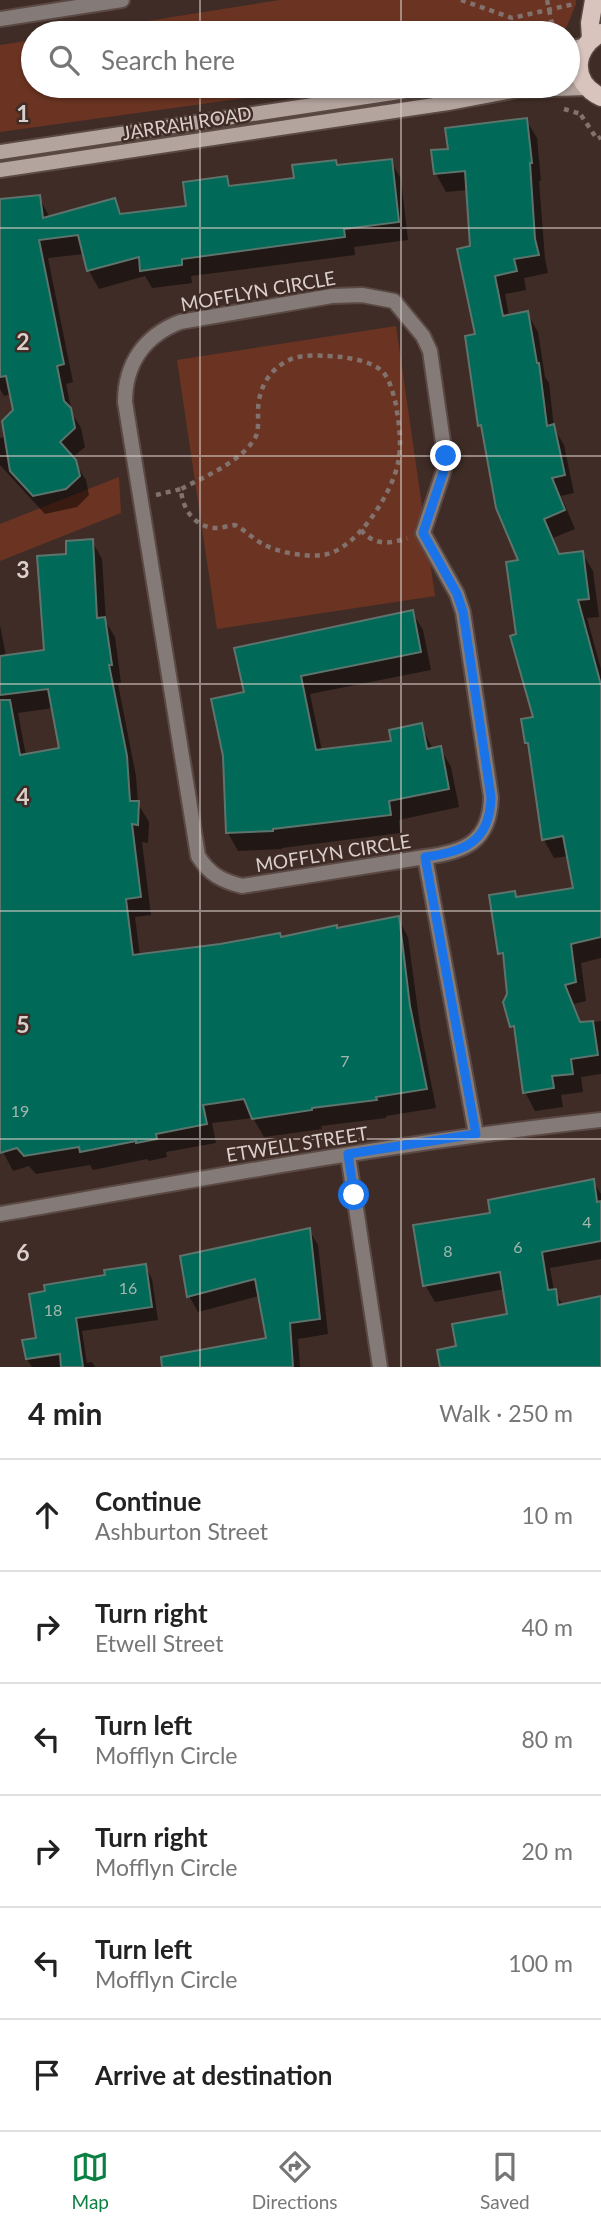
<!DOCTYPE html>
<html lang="en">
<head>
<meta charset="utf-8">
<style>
	:root { --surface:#fff; --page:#f6f6f6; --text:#222; --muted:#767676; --line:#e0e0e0; --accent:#0b8043 }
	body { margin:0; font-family:Lato,sans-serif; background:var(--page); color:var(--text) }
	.stop { position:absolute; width:21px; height:21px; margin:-16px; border:5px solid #1a73e8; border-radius:50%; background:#fff }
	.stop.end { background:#1a73e8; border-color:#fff; box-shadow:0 2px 7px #0008 }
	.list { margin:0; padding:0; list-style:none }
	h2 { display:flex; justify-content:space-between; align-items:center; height:91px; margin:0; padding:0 28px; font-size:30px }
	h2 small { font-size:23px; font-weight:400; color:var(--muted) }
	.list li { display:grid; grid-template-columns:46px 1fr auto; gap:21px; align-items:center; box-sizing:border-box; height:112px; padding:0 28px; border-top:2px solid var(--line) }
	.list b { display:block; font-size:26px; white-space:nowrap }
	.list p { margin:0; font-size:23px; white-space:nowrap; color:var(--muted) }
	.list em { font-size:23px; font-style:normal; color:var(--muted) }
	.icon { flex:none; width:38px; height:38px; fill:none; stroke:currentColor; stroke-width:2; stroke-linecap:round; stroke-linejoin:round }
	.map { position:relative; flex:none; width:601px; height:1367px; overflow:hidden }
	.search { position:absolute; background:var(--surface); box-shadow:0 2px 5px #0004; left:21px; right:21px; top:21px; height:77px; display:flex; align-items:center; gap:18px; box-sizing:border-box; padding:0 24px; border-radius:38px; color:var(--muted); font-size:26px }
	.sheet { height:763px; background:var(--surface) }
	nav { display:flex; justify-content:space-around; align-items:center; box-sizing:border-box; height:98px; border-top:2px solid var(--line); background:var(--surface); font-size:19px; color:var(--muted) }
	nav a { display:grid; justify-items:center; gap:4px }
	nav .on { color:var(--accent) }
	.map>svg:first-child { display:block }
</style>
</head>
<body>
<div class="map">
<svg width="601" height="1367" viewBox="0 0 601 1367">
	<rect width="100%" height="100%" fill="#3f2c26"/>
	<!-- green -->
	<g fill="#6b3422">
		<path d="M 279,0 L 576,0 L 576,4 L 567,26 L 561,33 L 72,33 Z"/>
		<path d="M 33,40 L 33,86 L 331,86 L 0,132 L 0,45 Z"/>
		<path d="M 396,326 L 435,596 L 217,629 L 177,360 Z"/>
		<path d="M 119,477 L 121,513 L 0,561 L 0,524 Z"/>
	</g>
	<!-- shadow -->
	<g fill="#0007" fill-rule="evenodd">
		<path d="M 526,120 L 537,138 L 541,181 L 539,181 L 545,259 L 548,273 L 524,278 L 526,290 L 505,294 L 509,317 L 527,313 L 538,332 L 545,377 L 549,383 L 554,428 L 564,445 L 574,493 L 561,496 L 575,529 L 553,538 L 561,556 L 582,553 L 593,571 L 599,617 L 587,618 L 601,669 L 601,958 L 581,963 L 586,1001 L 574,1004 L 582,1024 L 601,1021 L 601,1074 L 581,1077 L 583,1092 L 561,1095 L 563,1107 L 535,1111 L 525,1092 L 517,1036 L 511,1026 L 506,962 L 500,953 L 514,892 L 518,899 L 576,889 L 569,856 L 554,858 L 544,840 L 530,749 L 527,742 L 535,718 L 518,635 L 521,562 L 484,432 L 480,425 L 477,336 L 468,190 L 446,192 L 436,174 L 450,150 Z"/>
		<path d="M 391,161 L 401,179 L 408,240 L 354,247 L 355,255 L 191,276 L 192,283 L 152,288 L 145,276 L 99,289 L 89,271 L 84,254 L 48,258 L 73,382 L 66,384 L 72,413 L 81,428 L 85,447 L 72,458 L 86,480 L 89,495 L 77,507 L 45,514 L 0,465 L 0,438 L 7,436 L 15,410 L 12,394 L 4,396 L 0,389 L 0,201 L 39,197 L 50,218 L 114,200 L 123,216 L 188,207 L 227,177 L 232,187 L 296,179 L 335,162 L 338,167 Z"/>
		<path d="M 92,541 L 102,559 L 106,622 L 115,637 L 121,683 L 118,684 L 136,776 L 138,804 L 149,822 L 148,843 L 142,842 L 151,915 L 135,917 L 140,956 L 281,939 L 398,918 L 408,937 L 420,1026 L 436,1108 L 386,1116 L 386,1118 L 321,1126 L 322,1129 L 264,1137 L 253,1118 L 212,1123 L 216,1143 L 166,1152 L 167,1157 L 149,1161 L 147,1159 L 93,1170 L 90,1165 L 36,1174 L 29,1166 L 13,1171 L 3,1152 L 0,1134 L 0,625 L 6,656 L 46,651 L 68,556 ZM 53,708 L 61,749 L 26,756 L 18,713 Z"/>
		<path d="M 412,612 L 423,630 L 431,670 L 310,694 L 322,751 L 393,742 L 421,725 L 433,750 L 440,748 L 451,767 L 459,807 L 399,820 L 400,833 L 282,848 L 282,849 L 238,851 L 228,833 L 246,694 Z"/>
		<path d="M 593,1181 L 601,1194 L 601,1259 L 550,1268 L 554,1291 L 563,1305 L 601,1298 L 601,1367 L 442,1367 L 458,1347 L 509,1315 L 505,1289 L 435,1302 L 425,1285 L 492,1215 Z"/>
		<path d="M 309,1230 L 318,1245 L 328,1334 L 298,1339 L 300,1367 L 194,1367 L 268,1340 L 259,1296 L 198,1312 L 189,1296 Z"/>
		<path d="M 145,1266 L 152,1279 L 158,1320 L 82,1331 L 87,1363 L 92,1362 L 95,1367 L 32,1367 L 27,1359 L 24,1342 L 38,1340 L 107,1277 Z"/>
	</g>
	<!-- building -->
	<g fill="#006958" stroke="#5d746d" stroke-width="2">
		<path d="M 527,118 L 532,163 L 530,163 L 535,239 L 539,255 L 514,259 L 517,271 L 495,276 L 503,316 L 528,311 L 537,363 L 539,363 L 547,426 L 554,424 L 565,475 L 552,478 L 565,510 L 544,519 L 559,554 L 583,551 L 589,599 L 578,600 L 601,685 L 601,937 L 571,944 L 576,982 L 565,985 L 580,1022 L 593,1021 L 598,1055 L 571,1059 L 573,1074 L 552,1076 L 554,1088 L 523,1093 L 514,1026 L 510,1027 L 503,1002 L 507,994 L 503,953 L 498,954 L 489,895 L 515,891 L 516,897 L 573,888 L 563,836 L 542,840 L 528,743 L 525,743 L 521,719 L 533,717 L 510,636 L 516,634 L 506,562 L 518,560 L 496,508 L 481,425 L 478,426 L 465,336 L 475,334 L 457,249 L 470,246 L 465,171 L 434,174 L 431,150 L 448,149 L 445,128 Z"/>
		<path d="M 392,159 L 399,222 L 344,229 L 345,237 L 182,259 L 182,265 L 140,271 L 139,257 L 87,271 L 78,235 L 39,240 L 64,364 L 57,366 L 64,401 L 71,408 L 75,428 L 60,442 L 76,460 L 80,476 L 66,489 L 33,496 L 10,471 L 2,421 L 13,410 L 6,376 L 0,377 L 0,199 L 40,195 L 43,218 L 115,198 L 120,214 L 186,206 L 183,182 L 227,176 L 229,186 L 294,178 L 292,165 L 336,160 L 337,165 Z"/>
		<path d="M 93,539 L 97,618 L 105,617 L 112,665 L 109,665 L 127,756 L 130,801 L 139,801 L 138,825 L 132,824 L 141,897 L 126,899 L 133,955 L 220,944 L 280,933 L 281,937 L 337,925 L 337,928 L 399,916 L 410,1006 L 427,1089 L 376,1097 L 377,1100 L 312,1108 L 312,1110 L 252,1119 L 244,1099 L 203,1105 L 207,1124 L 156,1134 L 157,1139 L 136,1143 L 136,1141 L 80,1152 L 79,1147 L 24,1156 L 17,1148 L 0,1153 L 0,700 L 10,700 L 20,755 L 59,748 L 48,689 L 0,695 L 0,656 L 44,650 L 37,556 L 66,554 L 66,541 Z"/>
		<path d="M 413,610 L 421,652 L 301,676 L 316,750 L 391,741 L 389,730 L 422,723 L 427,749 L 441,746 L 449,789 L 389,801 L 391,815 L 273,829 L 273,831 L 226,833 L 223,756 L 211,699 L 244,692 L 234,648 Z"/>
		<path d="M 594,1179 L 597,1202 L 601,1201 L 601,1241 L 542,1252 L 548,1290 L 556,1289 L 558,1305 L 601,1296 L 601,1367 L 440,1367 L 437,1350 L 456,1346 L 452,1324 L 507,1314 L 500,1272 L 423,1286 L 413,1225 L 490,1213 L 488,1200 Z"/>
		<path d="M 310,1228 L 320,1319 L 290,1323 L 293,1367 L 162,1367 L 161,1357 L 266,1338 L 255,1279 L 187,1297 L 180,1256 Z"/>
		<path d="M 146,1264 L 152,1307 L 76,1318 L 83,1367 L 61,1367 L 60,1354 L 26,1359 L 22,1340 L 36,1338 L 29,1294 L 45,1291 L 44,1285 L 105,1275 L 104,1270 Z"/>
	</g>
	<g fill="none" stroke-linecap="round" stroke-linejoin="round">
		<defs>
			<g id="street">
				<path d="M 0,19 L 122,0"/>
				<path d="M 425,857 L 242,886 C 222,881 209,874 198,856 L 125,402 C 125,364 144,336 180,322 L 332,296 L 362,295 L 394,301 L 423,336 L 430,351 L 445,456 L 444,470 L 423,533 L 457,594 L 463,612 L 491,797 C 490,842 465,852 425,857 L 476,1134"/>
				<path d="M 348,1155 L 380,1367"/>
				<path d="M 0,1214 C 200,1179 399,1142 601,1120"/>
			</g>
			<g id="secondary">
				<path d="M 568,49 L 586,45"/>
				<path d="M 0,152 L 439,86"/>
				<path d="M 0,170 L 448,103 L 518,90 L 588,88"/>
			</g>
			<g id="primary">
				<path d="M 601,33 C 573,48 570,82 601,97"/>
				<path d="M 591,39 L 590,23 L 594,0"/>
			</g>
		</defs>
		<!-- street casing -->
		<use href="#street" stroke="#5b4944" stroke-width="18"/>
		<!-- secondary casing -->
		<use href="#secondary" stroke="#5b4944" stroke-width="18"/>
		<!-- primary casing -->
		<use href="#primary" stroke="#5b4944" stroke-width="21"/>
		<!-- path -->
		<g stroke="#82726d" stroke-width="4.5" stroke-dasharray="5 5" stroke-linecap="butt">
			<path d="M 461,0 L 512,18 L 574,4"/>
			<path d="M 547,0 L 554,33"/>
			<path d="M 564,109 L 581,114"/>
			<path d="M 581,115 L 597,139 L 601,137"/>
			<path d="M 156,495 L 181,489 C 182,509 195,528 217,528 C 223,528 229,525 235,525 C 245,530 252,538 261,543 C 278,553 304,557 323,555 C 357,550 392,493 398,463 C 402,444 399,424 396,405 C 393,393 390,379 382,371 C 372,362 355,359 342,357 C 325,356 304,353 289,360 C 268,370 258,390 258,412 C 258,420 259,431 255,438 C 240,463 205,476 181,489"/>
			<path d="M 361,530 C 374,546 390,544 407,538"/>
		</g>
		<!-- street -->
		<use href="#street" stroke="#847a77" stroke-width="14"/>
		<!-- secondary -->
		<use href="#secondary" stroke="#b3a49e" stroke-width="14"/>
		<!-- primary -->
		<use href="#primary" stroke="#d8c3bd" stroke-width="18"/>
	</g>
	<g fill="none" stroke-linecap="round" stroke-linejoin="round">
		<!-- route -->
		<path stroke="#1a73e8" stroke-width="9" d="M 354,1195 L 348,1154 L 476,1134 L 425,857 C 464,852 490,842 491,797 L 463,612 L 457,594 L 423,533 L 444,470 L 446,456"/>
	</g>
	<!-- grid -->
	<path fill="none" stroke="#dbcfcb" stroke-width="2" stroke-opacity="0.55" d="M 200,0 L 200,33M 401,0 L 401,33M 200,86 L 200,1367M 401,86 L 401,1367M 0,228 L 601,228M 0,456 L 601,456M 0,684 L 601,684M 0,911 L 601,911M 0,1139 L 601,1139"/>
	<g text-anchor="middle" stroke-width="5" stroke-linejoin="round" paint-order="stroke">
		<!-- number labels -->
		<g font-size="16" fill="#a4b6ae">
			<text x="345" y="1067">7</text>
			<text x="20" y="1117">19</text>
			<text x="587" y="1228">4</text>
			<text x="518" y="1253">6</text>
			<text x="448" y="1257">8</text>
			<text x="128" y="1294">16</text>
			<text x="53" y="1316">18</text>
		</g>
		<!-- street labels -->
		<g font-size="19" fill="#dbcfcb" stroke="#3f2c26">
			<text transform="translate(187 123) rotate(-9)" y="7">JARRAH ROAD</text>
			<text transform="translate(258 291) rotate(-10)" y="7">MOFFLYN CIRCLE</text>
			<text transform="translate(333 853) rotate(-9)" y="7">MOFFLYN CIRCLE</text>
			<text transform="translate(297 1144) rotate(-9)" y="7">ETWELL STREET</text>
		</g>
	</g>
	<g font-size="23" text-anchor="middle" font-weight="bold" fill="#dbcfcb" stroke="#3f2c26" stroke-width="5" stroke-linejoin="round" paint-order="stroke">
		<text x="23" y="122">1</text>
		<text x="23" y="350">2</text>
		<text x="23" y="578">3</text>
		<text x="23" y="805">4</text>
		<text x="23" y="1033">5</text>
		<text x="23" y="1261">6</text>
	</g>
</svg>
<div class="stop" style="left:354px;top:1195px"></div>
<div class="stop end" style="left:446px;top:456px"></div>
<div class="search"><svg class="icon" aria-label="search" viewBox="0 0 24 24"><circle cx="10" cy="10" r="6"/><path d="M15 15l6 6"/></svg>Search here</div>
</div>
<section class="sheet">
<h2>4 min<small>Walk · 250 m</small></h2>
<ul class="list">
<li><svg class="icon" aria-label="ahead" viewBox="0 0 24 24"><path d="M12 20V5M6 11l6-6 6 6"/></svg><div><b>Continue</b><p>Ashburton Street</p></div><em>10 m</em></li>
<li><svg class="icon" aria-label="right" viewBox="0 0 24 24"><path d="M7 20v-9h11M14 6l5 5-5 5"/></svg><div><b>Turn right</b><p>Etwell Street</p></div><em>40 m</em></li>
<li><svg class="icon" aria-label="left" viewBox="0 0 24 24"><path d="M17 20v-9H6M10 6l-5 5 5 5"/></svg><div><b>Turn left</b><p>Mofflyn Circle</p></div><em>80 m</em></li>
<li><svg class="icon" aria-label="right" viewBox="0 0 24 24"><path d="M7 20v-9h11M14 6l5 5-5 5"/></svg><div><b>Turn right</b><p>Mofflyn Circle</p></div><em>20 m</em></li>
<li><svg class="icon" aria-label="left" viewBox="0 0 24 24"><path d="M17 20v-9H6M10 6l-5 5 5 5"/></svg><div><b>Turn left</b><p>Mofflyn Circle</p></div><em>100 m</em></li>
<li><svg class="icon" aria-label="arrive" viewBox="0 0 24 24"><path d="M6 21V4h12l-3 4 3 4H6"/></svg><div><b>Arrive at destination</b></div></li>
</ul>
</section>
<nav>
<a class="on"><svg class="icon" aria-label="map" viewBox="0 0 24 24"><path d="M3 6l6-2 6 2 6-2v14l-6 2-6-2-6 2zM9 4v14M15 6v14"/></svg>Map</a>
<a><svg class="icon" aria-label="directions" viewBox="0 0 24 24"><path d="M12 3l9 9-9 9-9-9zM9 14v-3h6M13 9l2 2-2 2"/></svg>Directions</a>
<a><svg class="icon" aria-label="saved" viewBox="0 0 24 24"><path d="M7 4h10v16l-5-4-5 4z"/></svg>Saved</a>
</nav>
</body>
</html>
